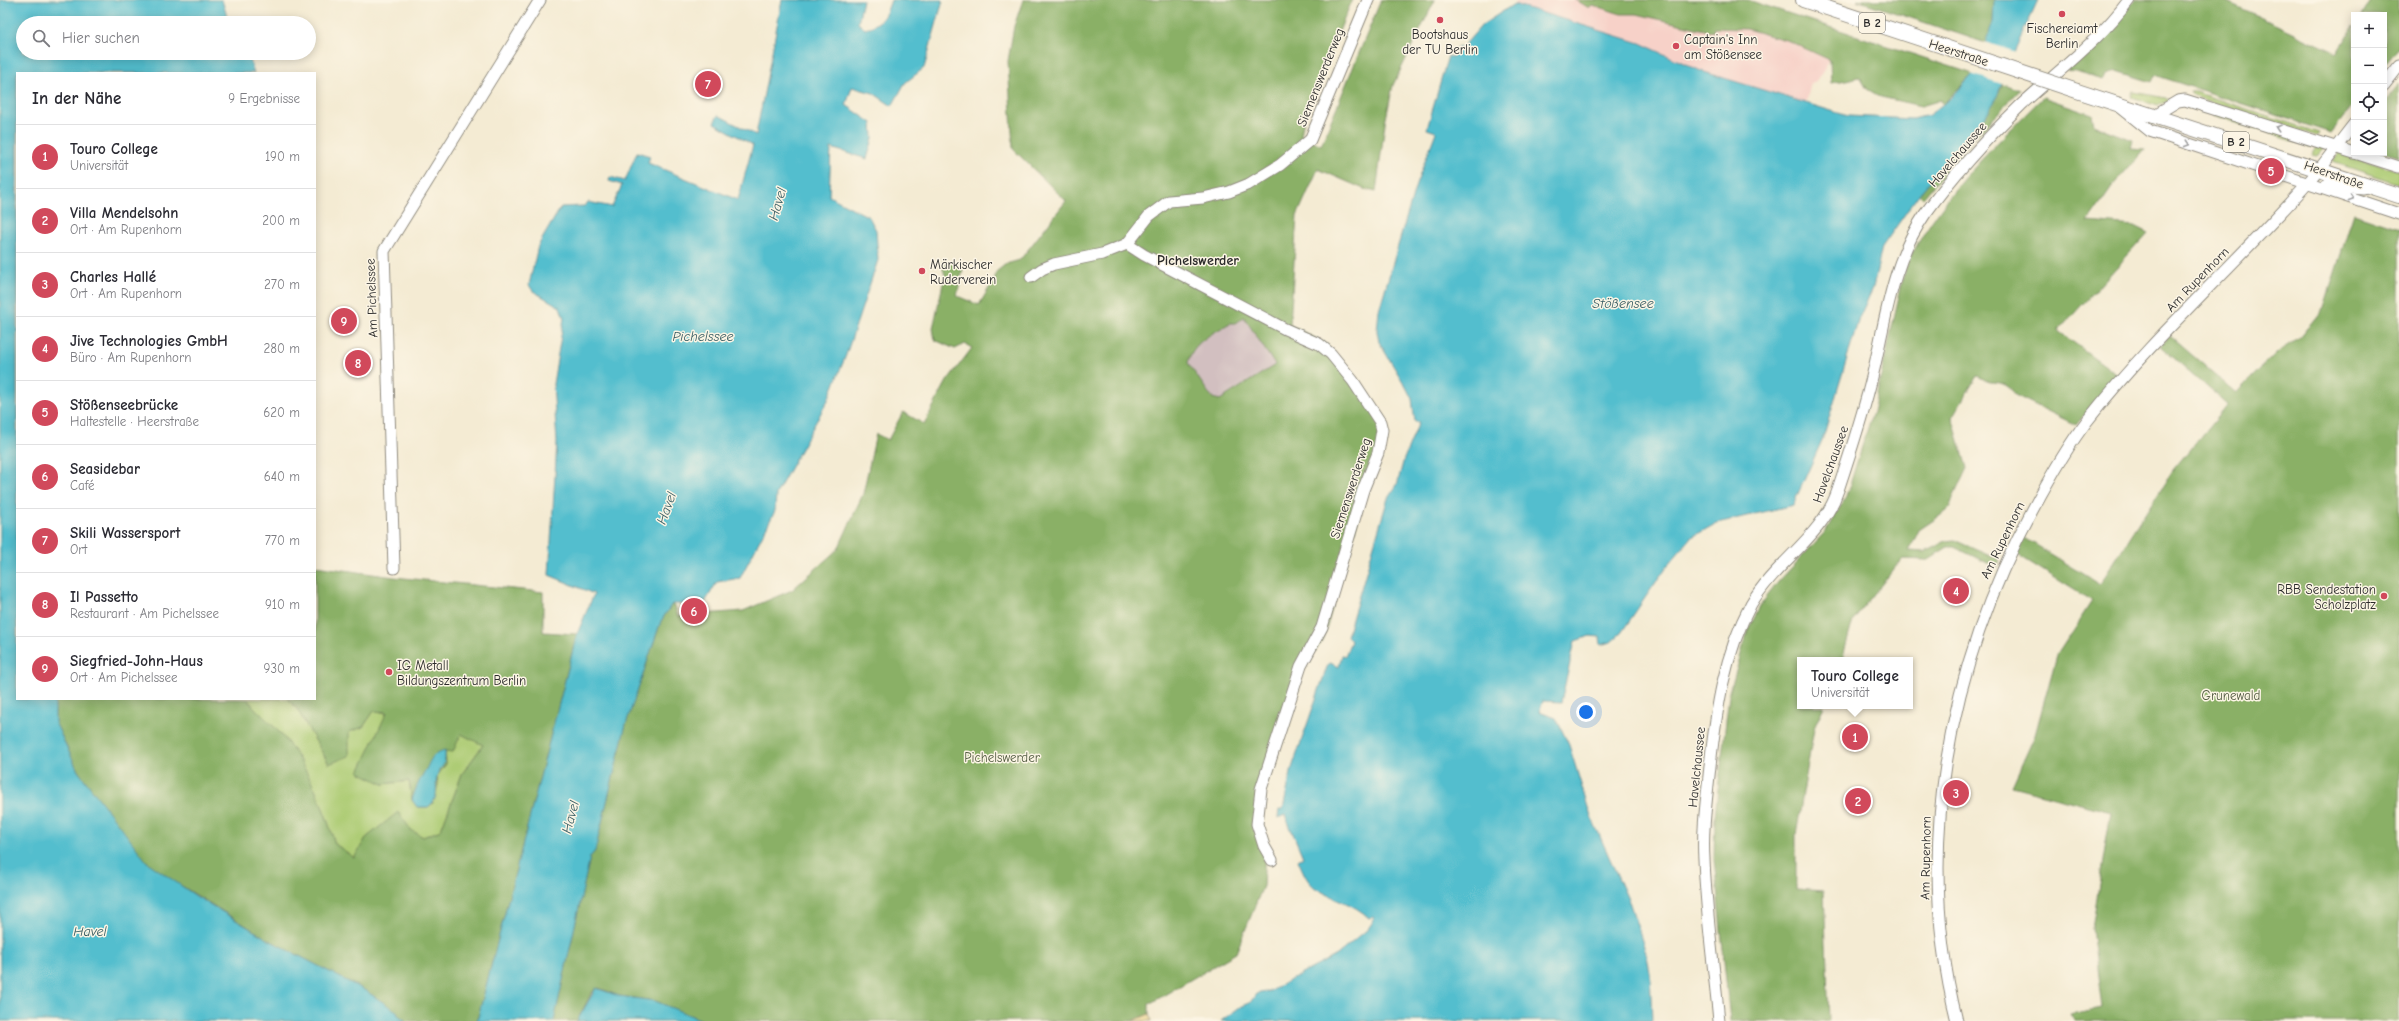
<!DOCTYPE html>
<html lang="de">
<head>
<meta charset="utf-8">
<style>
	:root { --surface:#fff; --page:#f7f7f7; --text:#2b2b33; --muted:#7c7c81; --line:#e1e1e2; --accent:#d1495b }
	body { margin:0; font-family:"Comic Neue",sans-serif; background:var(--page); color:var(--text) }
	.controls { position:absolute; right:12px; top:12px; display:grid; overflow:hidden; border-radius:0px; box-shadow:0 2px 10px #0003 }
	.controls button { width:36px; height:36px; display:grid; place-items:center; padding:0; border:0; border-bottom:1px solid var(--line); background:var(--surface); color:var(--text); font:20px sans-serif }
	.you { position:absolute; left:1586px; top:712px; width:14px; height:14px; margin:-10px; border:3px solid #fff; border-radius:50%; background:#1a73e8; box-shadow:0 0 0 6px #1a73e833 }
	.badge { display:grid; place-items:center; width:26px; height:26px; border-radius:50%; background:var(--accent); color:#fff; font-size:13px; font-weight:700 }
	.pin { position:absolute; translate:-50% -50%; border:2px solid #fff; box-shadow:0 1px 4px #0006 }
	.popup { position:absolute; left:1797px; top:657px; width:116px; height:52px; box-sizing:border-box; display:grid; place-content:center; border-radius:0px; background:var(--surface); filter:drop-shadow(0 1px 3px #0005); font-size:13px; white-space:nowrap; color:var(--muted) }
	.popup b { font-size:15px; color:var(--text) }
	.popup::after { content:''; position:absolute; left:50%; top:100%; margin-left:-8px; border:8px solid transparent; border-top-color:var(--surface) }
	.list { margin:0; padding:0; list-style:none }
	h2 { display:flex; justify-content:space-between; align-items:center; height:52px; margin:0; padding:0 16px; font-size:17px }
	h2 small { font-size:13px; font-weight:400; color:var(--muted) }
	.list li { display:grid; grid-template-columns:26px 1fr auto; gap:12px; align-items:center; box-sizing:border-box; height:64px; padding:0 16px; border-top:1px solid var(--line) }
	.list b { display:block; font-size:15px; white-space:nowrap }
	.list p { margin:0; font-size:13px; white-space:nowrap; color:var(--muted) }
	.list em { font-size:13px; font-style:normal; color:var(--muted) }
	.icon { flex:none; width:22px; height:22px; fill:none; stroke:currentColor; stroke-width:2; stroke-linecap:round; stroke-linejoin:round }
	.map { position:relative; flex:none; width:2399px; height:1021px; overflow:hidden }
	.search { position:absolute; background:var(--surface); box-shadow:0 2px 10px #0003; left:16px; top:16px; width:300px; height:44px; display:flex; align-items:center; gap:10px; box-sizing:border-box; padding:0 14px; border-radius:22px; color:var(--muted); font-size:15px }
	.panel { position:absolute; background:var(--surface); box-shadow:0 2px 10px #0003; left:16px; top:72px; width:300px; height:628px; border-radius:0px }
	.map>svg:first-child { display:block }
</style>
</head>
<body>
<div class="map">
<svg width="2399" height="1021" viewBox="0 0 2399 1021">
	<rect width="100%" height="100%" fill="#fcf5e5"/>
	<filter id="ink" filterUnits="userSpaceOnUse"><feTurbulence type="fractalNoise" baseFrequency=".025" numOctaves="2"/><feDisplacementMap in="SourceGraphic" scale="8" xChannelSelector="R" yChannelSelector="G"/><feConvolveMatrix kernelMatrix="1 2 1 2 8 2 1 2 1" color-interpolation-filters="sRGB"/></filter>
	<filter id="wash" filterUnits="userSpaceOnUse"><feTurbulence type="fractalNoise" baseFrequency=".012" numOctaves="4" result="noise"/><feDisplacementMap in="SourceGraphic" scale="16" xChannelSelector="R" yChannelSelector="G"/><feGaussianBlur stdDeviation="0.9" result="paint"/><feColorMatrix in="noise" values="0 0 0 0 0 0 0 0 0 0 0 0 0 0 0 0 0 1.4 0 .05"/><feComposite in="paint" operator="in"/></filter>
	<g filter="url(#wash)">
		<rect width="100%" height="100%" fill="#f4ebd3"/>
		<!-- built -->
		<path fill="#f7d1c8" d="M 1516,0 L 1576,0 L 1621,14 L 1637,14 L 1712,32 L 1714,28 L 1747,29 L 1789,41 L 1830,60 L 1817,81 L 1811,83 L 1806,103 L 1701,71 L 1640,43 L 1514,4 Z"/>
		<!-- industrial -->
		<path fill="#d2bfc0" d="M 1244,317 L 1275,365 L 1220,400 L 1212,398 L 1188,363 L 1190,354 L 1194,346 L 1230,322 L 1235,323 Z"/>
		<!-- green -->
		<g fill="#adcc74" stroke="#6c7c50">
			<path d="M 2133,92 L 2171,99 L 2158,106 L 2131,97 Z"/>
			<path d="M 2190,92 L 2195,92 L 2319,133 L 2317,136 L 2193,96 Z"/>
			<path d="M 2214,110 L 2313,143 L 2310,147 L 2213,115 Z"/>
			<path d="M 2318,145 L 2324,148 L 2317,156 L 2311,155 Z"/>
			<path d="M 2340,152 L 2399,172 L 2399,184 L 2333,162 Z"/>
			<path d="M 247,699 L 288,699 L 297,709 L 329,764 L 349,732 L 363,727 L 374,711 L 387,713 L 383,784 L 409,781 L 412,800 L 438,785 L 437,776 L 446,764 L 445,750 L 461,733 L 483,745 L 462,774 L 441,830 L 423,837 L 411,830 L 398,813 L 366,838 L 355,858 L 335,844 C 324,807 309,770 285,739 C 274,725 258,714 247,699 Z"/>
		</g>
		<!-- forest -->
		<g fill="#8ab066" stroke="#5a6e48" fill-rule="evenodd">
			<path d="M 1023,0 L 1352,0 L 1305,113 L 1301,135 L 1321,145 L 1381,0 L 1435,0 L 1393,85 L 1385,123 L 1376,192 L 1364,189 L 1318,169 L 1297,216 L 1290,325 L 1325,343 L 1385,425 L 1323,641 L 1304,666 L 1264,788 L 1261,824 L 1265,854 L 1263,886 L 1236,953 L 1149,1004 L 1149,1014 L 1133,1021 L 704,1021 L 655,1001 L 619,996 L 599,988 L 592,992 L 577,1021 L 554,1021 L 590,857 L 595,851 L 626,724 L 661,621 L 672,604 L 675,606 L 678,616 L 743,611 L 792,590 L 838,549 L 863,494 L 876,434 L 888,440 L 903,412 L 924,424 L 947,381 L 972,348 L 965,344 L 955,349 L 935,340 L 933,328 L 945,275 L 941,263 L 946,261 L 963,269 L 957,296 L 979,305 L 995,278 L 996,272 L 1006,264 L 1020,260 L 1066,201 L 1013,149 L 1008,61 L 1014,26 ZM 1244,317 L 1275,365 L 1220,400 L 1212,398 L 1188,363 C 1192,342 1212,334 1230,323 L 1235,323 Z"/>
			<path d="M 1576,0 L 1748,0 L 1973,74 L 1943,104 L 1941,100 L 1921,106 L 1881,97 L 1867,89 L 1860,77 L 1831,83 L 1830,60 L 1789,41 L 1747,29 L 1714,28 L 1713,32 L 1637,14 L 1621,14 L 1592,5 L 1589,8 Z"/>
			<path d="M 1857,0 L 1994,0 L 1993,22 L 1986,43 Z"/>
			<path d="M 2135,0 L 2223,0 L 2337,53 L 2354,26 L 2354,104 L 2331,133 L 2155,75 L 2152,82 L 2116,71 L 2107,75 L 2104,80 L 2068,70 Z"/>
			<path d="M 2370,0 L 2399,0 L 2399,47 L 2384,66 L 2384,15 L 2361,15 Z"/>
			<path d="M 2003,84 L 2020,90 L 1972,140 L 1923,198 L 1919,194 L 1985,117 Z"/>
			<path d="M 2399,84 L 2399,156 L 2384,151 L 2384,103 Z"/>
			<path d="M 2043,97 L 2092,114 L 2094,125 L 2133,140 L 2131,148 L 2145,149 L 2115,183 L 2088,222 L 2134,226 L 2148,233 L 2058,331 L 2118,375 L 2076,425 L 2015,395 C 2010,385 2001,382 1991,382 C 1987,382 1981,377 1977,376 L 1952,417 L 1967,468 L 1947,511 L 1919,530 L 1909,551 L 1925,552 L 1946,541 L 1954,540 L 1999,560 L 1996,567 L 1954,547 L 1948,547 L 1927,560 L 1902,559 L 1853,620 L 1842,660 L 1800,660 L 1800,706 L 1824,706 L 1814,728 L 1796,835 L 1796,889 L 1824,891 L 1829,1021 L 1730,1021 L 1714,859 L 1715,816 L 1729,695 L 1748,630 L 1762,603 L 1779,581 L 1825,532 L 1846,497 L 1873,412 L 1905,269 C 1935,202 1992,148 2043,97 Z"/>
			<path d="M 2354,213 L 2399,228 L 2399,1021 L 2075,1021 L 2071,1014 L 2102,1008 L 2092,928 L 2111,812 L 2012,786 L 2035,735 L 2057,655 L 2092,601 L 2015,553 L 2023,537 L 2100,584 L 2173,470 L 2227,404 L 2160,346 L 2170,336 L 2236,393 L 2277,352 L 2300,337 L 2324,307 Z"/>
			<path d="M 315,566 L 394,577 L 543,592 L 543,632 L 577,634 L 477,1021 L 406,1021 L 366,991 L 269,940 L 164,875 L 147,862 L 128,839 L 78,771 L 55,722 L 55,699 L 247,699 C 258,714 274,724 285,739 C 309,770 324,807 335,844 L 354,858 L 366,838 L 398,812 L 411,830 L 423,837 L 441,830 L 462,774 L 483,745 L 461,734 L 453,752 L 445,751 L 446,764 L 437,776 L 438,785 L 433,803 L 428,807 L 417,807 L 412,800 L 409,781 L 383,784 L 359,772 L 387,712 L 374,711 L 363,727 L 349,732 L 349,756 L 329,764 L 297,709 L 288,699 L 315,699 Z"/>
		</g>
		<!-- sand -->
		<path fill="#eeda9e" stroke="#8c8264" d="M 1149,1014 L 1152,1021 L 1133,1021 Z"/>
		<!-- water -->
		<g fill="#53bece" stroke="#3f747c">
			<path d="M 0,0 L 222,0 L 229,23 L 23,23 L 23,53 L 248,53 L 254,73 L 17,73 L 17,699 L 55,699 L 55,722 L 78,771 L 147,862 L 196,896 L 269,940 L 366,991 L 398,1012 L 397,1014 L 406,1021 L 0,1021 Z"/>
			<path d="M 782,0 L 863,0 L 858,23 L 865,29 C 882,23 885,17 891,0 L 943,0 L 924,68 L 905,83 L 892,106 L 873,93 L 852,87 L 846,105 L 872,123 L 873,138 L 867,159 L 831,148 L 829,196 L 869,217 L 876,230 L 878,260 L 846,355 L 828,400 L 776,494 L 775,511 L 740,578 L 717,582 L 704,604 L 672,604 L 661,621 L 626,724 L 595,851 L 590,857 L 554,1021 L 477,1021 L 577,634 L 594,594 L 549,575 L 557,442 L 553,384 L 564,318 L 560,307 L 533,291 L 529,285 L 538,246 L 561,207 L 584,206 L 588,202 L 612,207 L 622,185 L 609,181 L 610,177 L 625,181 L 637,152 L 650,156 L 648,163 L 738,200 L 753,145 L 714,123 L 718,115 L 756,135 Z"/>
			<path d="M 1994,0 L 2038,0 L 2014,52 L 1996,99 L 1985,117 L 1919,194 L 1882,247 L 1873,288 L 1859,318 L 1823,438 L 1793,505 L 1717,523 L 1692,537 L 1667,566 L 1621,633 L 1611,642 L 1601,645 L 1600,637 L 1590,636 L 1575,641 L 1561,702 L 1543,701 L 1539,712 L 1556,718 L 1569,745 L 1590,814 L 1630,904 L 1647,956 L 1650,973 L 1652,1021 L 1221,1021 L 1240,1007 L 1250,1003 L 1256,994 L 1270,991 L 1337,955 L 1368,929 L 1374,920 L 1373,917 L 1369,918 C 1354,903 1332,899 1314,887 C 1306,880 1302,869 1298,860 L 1303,857 L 1285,815 L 1278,818 L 1279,810 L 1283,809 L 1292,768 L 1327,667 L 1330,663 L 1339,667 L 1342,655 L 1345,656 L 1351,641 L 1347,636 L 1388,498 L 1397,485 L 1404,459 L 1419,422 L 1415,422 L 1412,399 L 1406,387 L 1379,342 L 1377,331 L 1379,310 L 1416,185 L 1436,132 L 1427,129 L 1448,56 L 1452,57 L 1457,48 L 1462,48 L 1482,25 L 1514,4 L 1640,43 L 1701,71 L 1848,116 L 1913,119 L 1929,115 L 1952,97 L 1973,74 L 1993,22 Z"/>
			<path d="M 445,750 C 446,770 441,763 437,776 C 434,788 441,797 428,807 L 417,807 L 412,800 C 415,790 418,783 423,774 C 431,763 429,754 445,750 Z"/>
			<path d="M 596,988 L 619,996 L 655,1001 L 704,1021 L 577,1021 Z"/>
		</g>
		<!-- pier -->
		<path fill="#f4ebd3" d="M 1984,42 L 2016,52 L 2005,85 L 1971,74 Z"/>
	</g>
	<g filter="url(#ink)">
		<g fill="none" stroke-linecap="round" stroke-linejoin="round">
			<defs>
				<g id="minor">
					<path d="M 2384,85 L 2399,66"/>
					<path d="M 2119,106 L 2150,131 L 2399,214"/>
					<path d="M 2153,116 L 2178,101 L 2185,100 L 2354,153"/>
					<path d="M 2355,153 L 2399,167"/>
					<path d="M 2326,185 L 2363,188"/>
					<path d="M 1127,244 L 1144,255 L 1285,329 L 1319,344 L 1331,354 L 1353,381 L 1380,422 L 1382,430 L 1378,453 L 1363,490 L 1322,627 L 1301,666 L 1261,789 L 1257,824 L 1264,846 L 1272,860"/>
					<path d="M 1031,277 L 1042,269 L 1054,264 L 1102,254 L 1127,244 L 1149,216 L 1169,201 L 1203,198 L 1229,192 L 1249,184 L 1280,165 L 1310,140 L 1368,0"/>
					<path d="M 394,568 L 384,251 L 540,0"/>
					<path d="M 1719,1021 C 1714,967 1706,913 1704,859 C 1702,828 1707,797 1710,766 C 1716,711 1724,655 1751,604 C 1775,562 1823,537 1838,490 C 1851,451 1864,412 1873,373 C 1886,318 1892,262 1925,214 C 1953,175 1986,139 2021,105 C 2058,71 2099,41 2129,0"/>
					<path d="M 1957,1021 C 1913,848 1949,664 2033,509 C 2049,479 2066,448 2087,421 C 2153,337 2235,265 2306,185 C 2323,166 2338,144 2354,124"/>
				</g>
				<g id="major">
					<path d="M 1803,0 L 1942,46"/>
					<path d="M 2077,91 L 2399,196"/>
				</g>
			</defs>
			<!-- minor casing -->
			<use href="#minor" stroke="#908b7f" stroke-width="13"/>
			<!-- major casing -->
			<use href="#major" stroke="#908b7f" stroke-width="16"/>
			<!-- minor -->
			<use href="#minor" stroke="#fff" stroke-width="11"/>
			<!-- major -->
			<use href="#major" stroke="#fff" stroke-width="14"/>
			<defs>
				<path id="major-bridge" d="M 1942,46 L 2077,91"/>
			</defs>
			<!-- major-bridge casing -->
			<use href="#major-bridge" stroke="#908b7f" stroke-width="16" stroke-linecap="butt"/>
			<!-- major-bridge -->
			<use href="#major-bridge" stroke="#fff" stroke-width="14"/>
		</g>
		<!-- one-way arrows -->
		<defs><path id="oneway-chevron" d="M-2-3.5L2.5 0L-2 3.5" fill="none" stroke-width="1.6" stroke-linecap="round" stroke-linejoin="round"/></defs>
		<g stroke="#a0a0a0">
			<use href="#oneway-chevron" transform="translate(2278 128) rotate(-162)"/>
			<use href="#oneway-chevron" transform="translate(2187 144) rotate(18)"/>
			<use href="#oneway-chevron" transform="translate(2351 198) rotate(18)"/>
		</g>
	</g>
	<!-- markers -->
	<g fill="#d1495b" stroke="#fcf5e5" stroke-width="1.5">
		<circle cx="2062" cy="14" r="4"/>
		<circle cx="1440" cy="20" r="4"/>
		<circle cx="1676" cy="46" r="4"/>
		<circle cx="922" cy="271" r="4"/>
		<circle cx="2384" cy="596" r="4"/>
		<circle cx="389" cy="672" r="4"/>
	</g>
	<g text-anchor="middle" stroke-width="3" stroke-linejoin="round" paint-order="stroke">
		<!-- shield labels -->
		<g fill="#fcf5e5" stroke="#6a6863" stroke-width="1">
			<rect x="1859" y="13" width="26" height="20" rx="3"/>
			<rect x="2223" y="132" width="26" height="20" rx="3"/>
		</g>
		<g font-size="12" font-weight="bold" fill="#2b2b2b">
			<text x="1872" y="27">B 2</text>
			<text x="2236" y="146">B 2</text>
		</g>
		<!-- poi labels -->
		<g font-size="13" fill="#2b2b2b" stroke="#fcf5e5" text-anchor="start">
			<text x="2062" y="33" text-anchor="middle">Fischereiamt<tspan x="2062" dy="15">Berlin</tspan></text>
			<text x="1440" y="39" text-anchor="middle">Bootshaus<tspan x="1440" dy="15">der TU Berlin</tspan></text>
			<text x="1684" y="44">Captain's Inn<tspan x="1684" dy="15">am Stößensee</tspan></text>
			<text x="930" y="269">Märkischer<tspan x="930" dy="15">Ruderverein</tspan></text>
			<text x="2376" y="594" text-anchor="end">RBB Sendestation<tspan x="2376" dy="15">Scholzplatz</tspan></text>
			<text x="397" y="670">IG Metall<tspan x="397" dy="15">Bildungszentrum Berlin</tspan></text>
		</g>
		<!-- street labels -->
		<g font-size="13" fill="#2b2b2b" stroke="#fcf5e5">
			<text transform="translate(1959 52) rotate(18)" y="5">Heerstraße</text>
			<text transform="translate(1320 77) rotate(-68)" y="5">Siemenswerderweg</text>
			<text transform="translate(1957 154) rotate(-49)" y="5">Havelchaussee</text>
			<text transform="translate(2334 174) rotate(19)" y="5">Heerstraße</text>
			<text transform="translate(2197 279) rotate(-46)" y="5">Am Rupenhorn</text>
			<text transform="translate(371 298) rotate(-92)" y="5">Am Pichelssee</text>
			<text transform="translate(1830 464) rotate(-70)" y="5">Havelchaussee</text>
			<text transform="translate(1350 488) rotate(-72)" y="5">Siemenswerderweg</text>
			<text transform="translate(2002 540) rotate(-64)" y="5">Am Rupenhorn</text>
			<text transform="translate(1696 767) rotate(-84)" y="5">Havelchaussee</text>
			<text transform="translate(1925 858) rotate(-89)" y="5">Am Rupenhorn</text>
		</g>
		<!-- park labels -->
		<g font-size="13" fill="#525b41" stroke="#fcf5e5">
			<text x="2231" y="700">Grunewald</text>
			<text x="1002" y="762">Pichelswerder</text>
		</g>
		<!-- water labels -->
		<g font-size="14" font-style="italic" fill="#395e64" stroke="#fcf5e5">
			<text transform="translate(777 204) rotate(-74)" y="5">Havel</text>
			<text x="1623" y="308">Stößensee</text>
			<text x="703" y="341">Pichelssee</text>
			<text transform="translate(666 508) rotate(-70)" y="5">Havel</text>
			<text transform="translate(570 817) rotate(-75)" y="5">Havel</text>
			<text x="90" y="936">Havel</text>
		</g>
		<!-- neighbourhood labels -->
		<g font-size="14" font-weight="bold" fill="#2b2b2b" stroke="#fcf5e5">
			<text x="1198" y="265">Pichelswerder</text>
		</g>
	</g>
</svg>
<div class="controls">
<button>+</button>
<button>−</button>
<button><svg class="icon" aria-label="locate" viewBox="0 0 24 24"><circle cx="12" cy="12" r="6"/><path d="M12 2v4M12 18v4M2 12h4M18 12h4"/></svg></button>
<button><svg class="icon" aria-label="layers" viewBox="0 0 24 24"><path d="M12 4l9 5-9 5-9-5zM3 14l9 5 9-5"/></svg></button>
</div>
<div class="you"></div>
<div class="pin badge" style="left:1855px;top:737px">1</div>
<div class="popup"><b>Touro College</b>Universität</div>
<div class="pin badge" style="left:1858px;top:801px">2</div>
<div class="pin badge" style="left:1956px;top:793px">3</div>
<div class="pin badge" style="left:1956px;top:591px">4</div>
<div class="pin badge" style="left:2271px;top:171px">5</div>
<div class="pin badge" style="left:694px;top:611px">6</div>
<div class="pin badge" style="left:708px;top:84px">7</div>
<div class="pin badge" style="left:358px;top:363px">8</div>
<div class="pin badge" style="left:344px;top:321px">9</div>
<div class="search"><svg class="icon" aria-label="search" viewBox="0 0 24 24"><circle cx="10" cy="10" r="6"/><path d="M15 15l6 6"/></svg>Hier suchen</div>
<section class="panel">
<h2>In der Nähe<small>9 Ergebnisse</small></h2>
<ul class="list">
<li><span class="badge">1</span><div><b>Touro College</b><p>Universität</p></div><em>190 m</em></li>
<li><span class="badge">2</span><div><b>Villa Mendelsohn</b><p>Ort · Am Rupenhorn</p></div><em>200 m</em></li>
<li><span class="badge">3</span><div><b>Charles Hallé</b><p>Ort · Am Rupenhorn</p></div><em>270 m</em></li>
<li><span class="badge">4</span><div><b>Jive Technologies GmbH</b><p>Büro · Am Rupenhorn</p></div><em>280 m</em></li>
<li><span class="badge">5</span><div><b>Stößenseebrücke</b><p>Haltestelle · Heerstraße</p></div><em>620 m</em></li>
<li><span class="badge">6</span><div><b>Seasidebar</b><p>Café</p></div><em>640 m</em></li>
<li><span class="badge">7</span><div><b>Skili Wassersport</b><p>Ort</p></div><em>770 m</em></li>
<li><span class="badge">8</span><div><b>Il Passetto</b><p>Restaurant · Am Pichelssee</p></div><em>910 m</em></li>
<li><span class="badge">9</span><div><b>Siegfried-John-Haus</b><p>Ort · Am Pichelssee</p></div><em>930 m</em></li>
</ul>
</section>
</div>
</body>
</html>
